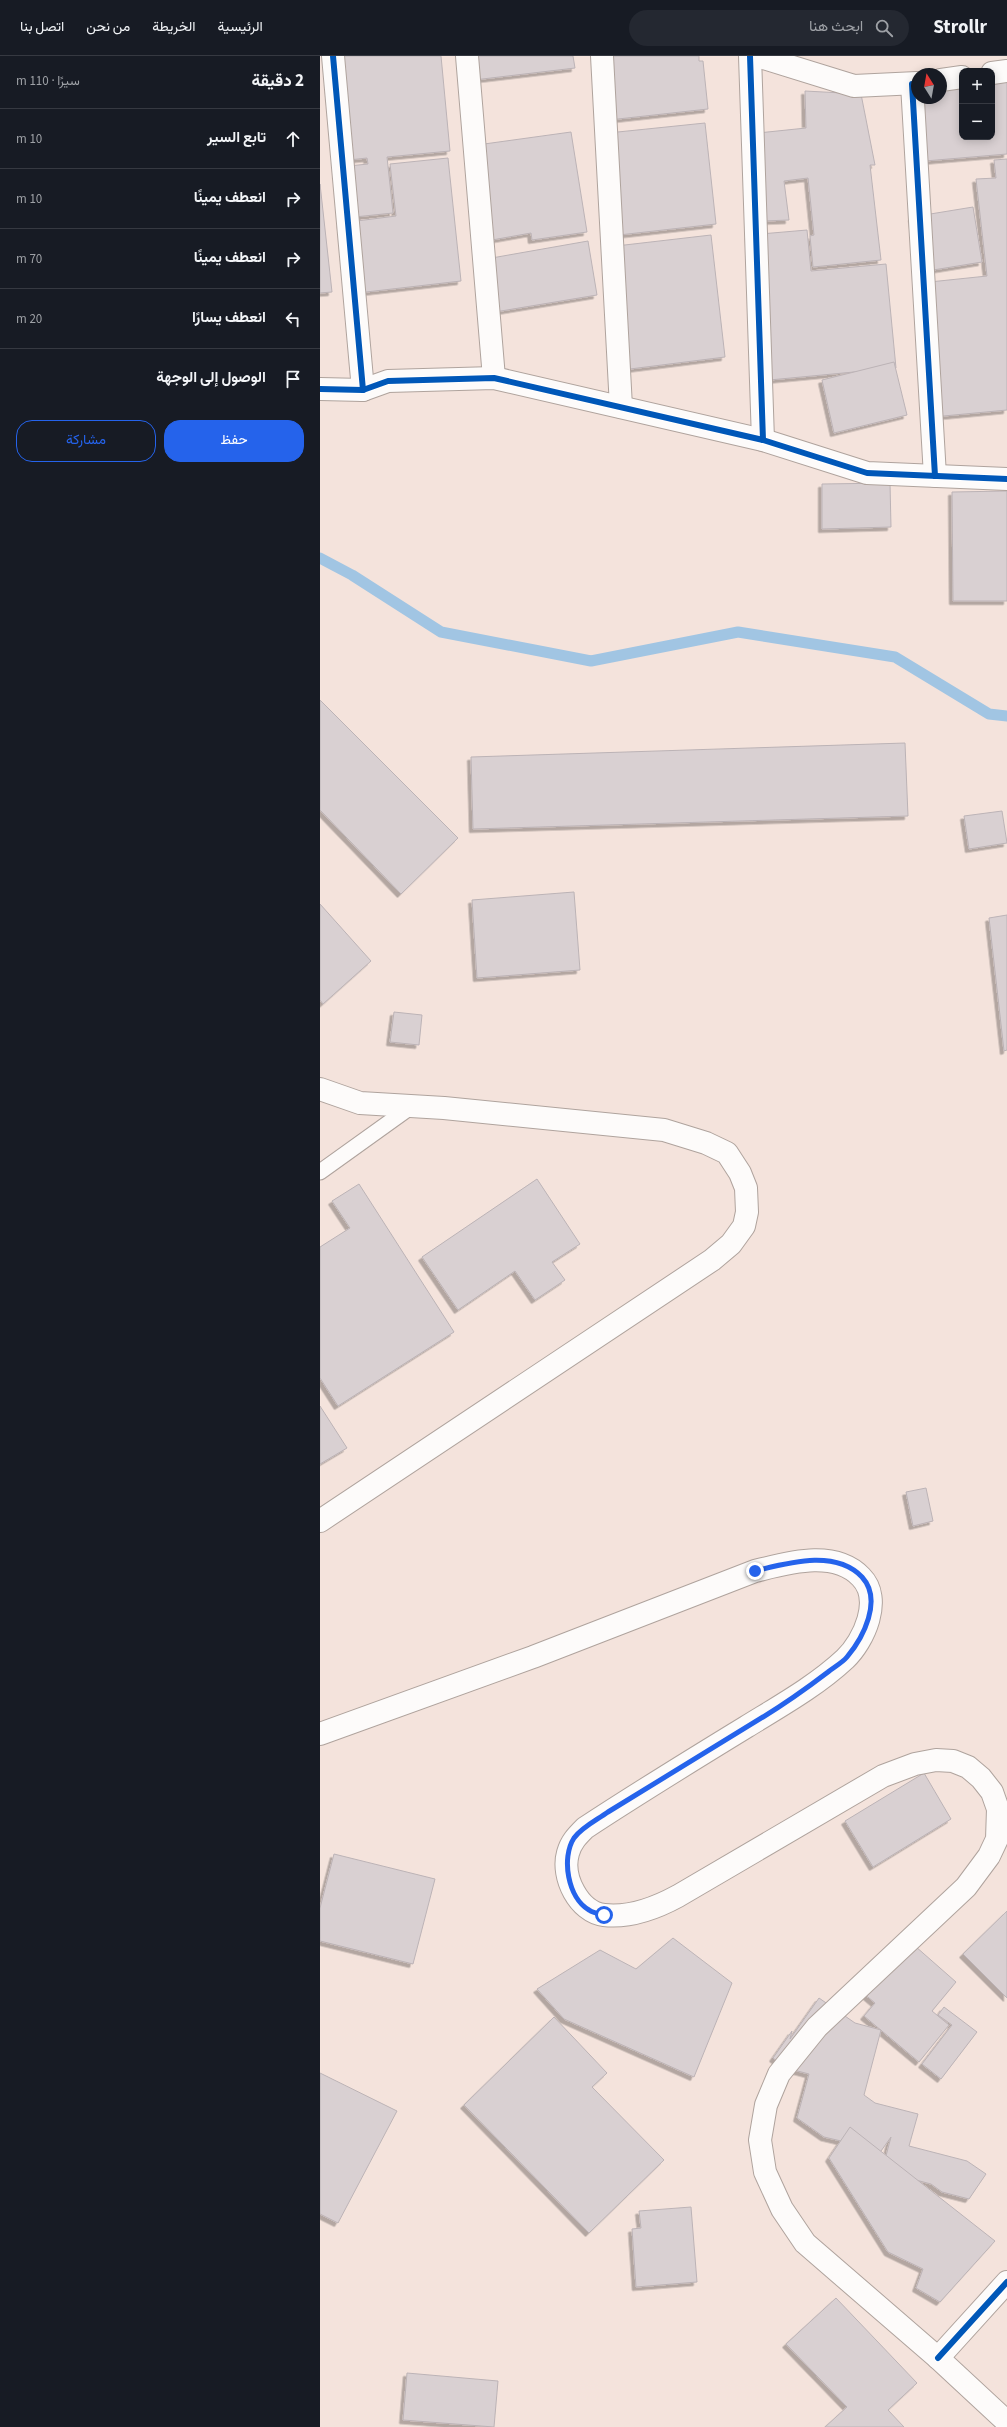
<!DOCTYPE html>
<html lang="ar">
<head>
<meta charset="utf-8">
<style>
	:root { --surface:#171b24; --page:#242831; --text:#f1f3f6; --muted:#9ea1a6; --line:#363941; --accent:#2563eb }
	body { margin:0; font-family:"Source Sans 3",Vazirmatn,sans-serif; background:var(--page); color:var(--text); direction:rtl }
	.controls { position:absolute; right:12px; top:12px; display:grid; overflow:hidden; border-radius:8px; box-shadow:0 2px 10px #0003 }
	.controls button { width:36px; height:36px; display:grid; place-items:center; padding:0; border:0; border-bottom:1px solid var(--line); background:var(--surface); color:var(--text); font:20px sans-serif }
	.compass { position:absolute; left:591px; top:12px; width:36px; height:36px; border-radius:50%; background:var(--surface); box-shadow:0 2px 10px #0003; rotate:349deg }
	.stop { position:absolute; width:12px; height:12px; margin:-9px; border:3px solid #2563eb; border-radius:50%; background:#fff }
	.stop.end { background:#2563eb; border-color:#fff; box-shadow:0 1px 4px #0008 }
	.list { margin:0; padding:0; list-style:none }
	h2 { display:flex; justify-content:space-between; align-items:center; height:52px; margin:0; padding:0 16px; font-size:17px }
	h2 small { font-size:13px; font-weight:400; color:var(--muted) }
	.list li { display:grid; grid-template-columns:26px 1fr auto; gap:12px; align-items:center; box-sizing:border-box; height:60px; padding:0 16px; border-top:1px solid var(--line) }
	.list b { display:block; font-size:15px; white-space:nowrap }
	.list em { font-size:13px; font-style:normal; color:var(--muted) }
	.actions { display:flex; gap:8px; padding:12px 16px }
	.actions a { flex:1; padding:9px 0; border:1px solid var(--accent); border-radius:16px; text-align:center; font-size:14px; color:var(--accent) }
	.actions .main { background:var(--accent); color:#fff }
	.icon { flex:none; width:22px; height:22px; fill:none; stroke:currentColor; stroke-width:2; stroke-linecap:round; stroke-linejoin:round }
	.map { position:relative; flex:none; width:687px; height:2371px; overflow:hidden; direction:ltr }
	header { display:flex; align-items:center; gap:24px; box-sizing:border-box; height:56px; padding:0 20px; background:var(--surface); border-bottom:1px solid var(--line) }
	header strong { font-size:19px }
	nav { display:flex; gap:22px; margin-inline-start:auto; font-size:14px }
	.search { width:280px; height:36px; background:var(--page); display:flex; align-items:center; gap:10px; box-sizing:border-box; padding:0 14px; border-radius:22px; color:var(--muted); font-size:15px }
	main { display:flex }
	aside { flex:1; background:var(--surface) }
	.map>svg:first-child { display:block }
</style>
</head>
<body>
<header>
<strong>Strollr</strong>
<div class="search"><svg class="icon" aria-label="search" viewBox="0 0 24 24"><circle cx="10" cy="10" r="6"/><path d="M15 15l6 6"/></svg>ابحث هنا</div>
<nav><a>الرئيسية</a><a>الخريطة</a><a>من نحن</a><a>اتصل بنا</a></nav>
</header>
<main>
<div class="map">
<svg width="687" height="2371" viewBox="0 0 687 2371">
	<defs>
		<filter id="shadow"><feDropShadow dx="-3.5" dy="3.5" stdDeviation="0" flood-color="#0004"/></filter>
	</defs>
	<rect width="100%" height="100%" fill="#f4e3dc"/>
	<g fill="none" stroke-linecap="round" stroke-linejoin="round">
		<!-- stream -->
		<path stroke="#a1c5e3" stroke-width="11" d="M 0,502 L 32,519 L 121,576 L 271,605 L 418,576 L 575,601 L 669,658 L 687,660"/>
	</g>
	<!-- building -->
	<g fill="#d9d0d2" stroke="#bcb3b6" filter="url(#shadow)">
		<path d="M 10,0 L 121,0 L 130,95 L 67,101 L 73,157 L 25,162 L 19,111 L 48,108 L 47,102 L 20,105 Z"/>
		<path d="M 152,0 L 253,0 L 255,12 L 154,24 Z"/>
		<path d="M 283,0 L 379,0 L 379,5 L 383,5 L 388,53 L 289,64 Z"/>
		<path d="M 687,26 L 687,98 L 605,105 L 600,42 L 621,42 L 621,31 L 642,30 L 642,81 L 672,81 L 672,27 Z"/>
		<path d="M 485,35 L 541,38 L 555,109 L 550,109 L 561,204 L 493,211 L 490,180 L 494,179 L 488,122 L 464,125 L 469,164 L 444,165 L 438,77 L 486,72 Z"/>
		<path d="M 385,67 L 396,168 L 299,179 L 288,77 Z"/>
		<path d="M 251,76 L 267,176 L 212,184 L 211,177 L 172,184 L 157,89 Z"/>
		<path d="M 128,102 L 141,225 L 29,238 L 21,167 L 76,160 L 70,108 Z"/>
		<path d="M 687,103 L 687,354 L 613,361 L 600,227 L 667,220 L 656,123 L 676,122 L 674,104 Z"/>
		<path d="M 0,128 L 12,236 L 0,237 Z"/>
		<path d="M 653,151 L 662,206 L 601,216 L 592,161 Z"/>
		<path d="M 487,174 L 491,215 L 566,208 L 576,312 L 439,325 L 429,179 Z"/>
		<path d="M 391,179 L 405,301 L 310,313 L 296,190 Z"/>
		<path d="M 268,185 L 277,239 L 175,256 L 166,203 Z"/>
		<path d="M 574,306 L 587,359 L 514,377 L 502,324 Z"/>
		<path d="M 570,427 L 571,471 L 502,473 L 502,428 Z"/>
		<path d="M 687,435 L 687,545 L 633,545 L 632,436 Z"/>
		<path d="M 0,644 L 138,782 L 81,838 L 0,754 Z"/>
		<path d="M 585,687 L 588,760 L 153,773 L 151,701 Z"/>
		<path d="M 682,755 L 687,787 L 649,793 L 644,760 Z"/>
		<path d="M 254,836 L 260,914 L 157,922 L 152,844 Z"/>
		<path d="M 0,848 L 51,905 L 3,948 L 0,944 Z"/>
		<path d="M 687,859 L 687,994 L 684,995 L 669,862 Z"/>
		<path d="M 74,956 L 102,959 L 99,989 L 70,986 Z"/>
		<path d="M 217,1123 L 260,1188 L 232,1206 L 245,1224 L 215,1244 L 195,1215 L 138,1254 L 102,1201 Z"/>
		<path d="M 39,1128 L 134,1276 L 18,1350 L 0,1322 L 0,1191 L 30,1172 L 12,1145 Z"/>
		<path d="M 0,1350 L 27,1392 L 0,1408 Z"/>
		<path d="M 606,1432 L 613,1465 L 593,1470 L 586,1436 Z"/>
		<path d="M 604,1717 L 631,1763 L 553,1811 L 525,1765 Z"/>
		<path d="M 14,1798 L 115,1823 L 93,1908 L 0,1885 L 0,1852 Z"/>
		<path d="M 687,1855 L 687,1942 L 643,1898 Z"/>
		<path d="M 353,1882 L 412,1927 L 374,2021 L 244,1963 L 217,1933 L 280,1894 L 316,1913 Z"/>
		<path d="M 587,1883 L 636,1926 L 612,1955 L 629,1969 L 599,2006 L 544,1960 L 555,1947 L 542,1936 Z"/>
		<path d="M 499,1942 L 535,1967 L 561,1974 L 544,2039 L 555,2047 L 598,2058 L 589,2090 L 647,2105 L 666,2118 L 649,2143 L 622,2136 L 611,2128 L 562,2115 L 571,2081 L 556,2102 L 538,2097 L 521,2085 L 504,2081 L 477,2062 L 489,2018 L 466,2012 L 453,2002 L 472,1975 L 470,1983 Z"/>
		<path d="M 624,1951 L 657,1976 L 621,2023 L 602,2008 L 632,1969 L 618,1959 Z"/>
		<path d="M 234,1961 L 287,2017 L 272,2031 L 344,2104 L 269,2177 L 144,2049 Z"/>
		<path d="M 0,2017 L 77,2055 L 18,2167 L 0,2158 Z"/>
		<path d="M 530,2071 L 675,2185 L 620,2246 L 596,2232 L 603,2213 L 568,2196 L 509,2102 Z"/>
		<path d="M 371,2151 L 377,2226 L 316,2231 L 312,2173 L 321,2172 L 319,2155 Z"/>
		<path d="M 516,2242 L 597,2327 L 568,2354 L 584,2371 L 505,2371 L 527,2351 L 466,2288 Z"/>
		<path d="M 87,2317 L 178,2325 L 174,2371 L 83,2364 Z"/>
	</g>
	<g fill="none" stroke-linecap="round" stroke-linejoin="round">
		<defs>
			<path id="service" d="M 0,1116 L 92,1050"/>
			<g id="minor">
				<path d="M 13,0 L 43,334"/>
				<path d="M 147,0 L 174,322"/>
				<path d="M 282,0 L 301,351"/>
				<path d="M 430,0 L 443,384"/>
				<path d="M 437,0 L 534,30 L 597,27"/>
				<path d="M 672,17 L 687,15"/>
				<path d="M 621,24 L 642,21"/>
				<path d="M 592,28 L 615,420"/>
				<path d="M 0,333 L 43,334 L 68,325 L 174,322 L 443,384 L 547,417 L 687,423"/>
				<path d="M 618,2302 L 687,2226"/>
			</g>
			<g id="secondary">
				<path d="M 0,1033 L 40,1047 L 124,1052 L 344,1074 L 386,1087 L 407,1097 L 420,1117 L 426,1132 L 427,1156 L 424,1170 L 411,1188 L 392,1204 L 0,1465"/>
				<path d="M 0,1678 L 213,1601 L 435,1515 C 468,1507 514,1493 541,1521 C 563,1543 544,1585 525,1603 C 496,1630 460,1650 426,1671 C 372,1704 318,1737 265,1772 C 257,1780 251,1786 248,1797 C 241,1821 259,1856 284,1859 C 310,1862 336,1852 358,1840 L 563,1720 L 595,1708 L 616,1704 L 633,1705 L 648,1711 L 661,1722 L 672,1736 L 678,1753 L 677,1783 L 669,1800 L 646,1831 L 497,1971 L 459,2018 L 446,2049 L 440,2084 L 445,2116 L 462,2153 L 485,2187 L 618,2302 L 687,2366"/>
			</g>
		</defs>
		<!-- service casing -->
		<use href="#service" stroke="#afa39d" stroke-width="17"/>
		<!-- minor casing -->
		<use href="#minor" stroke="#afa39d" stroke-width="24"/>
		<!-- secondary casing -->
		<use href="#secondary" stroke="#afa39d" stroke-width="24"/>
		<!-- service -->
		<use href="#service" stroke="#fdfbfa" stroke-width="15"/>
		<!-- minor -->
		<use href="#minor" stroke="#fdfbfa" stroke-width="22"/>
		<!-- secondary -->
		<use href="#secondary" stroke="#fdfbfa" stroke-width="22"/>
		<defs>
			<g id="cycleway">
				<path d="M 13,0 L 43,334"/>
				<path d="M 430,0 L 443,384"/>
				<path d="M 592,28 L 615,420"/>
				<path d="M 0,333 L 43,334 L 68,325 L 174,322 L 443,384 L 547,417 L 687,423"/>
				<path d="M 618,2302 L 687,2226"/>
			</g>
		</defs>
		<!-- cycleway casing -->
		<use href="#cycleway" stroke="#fff" stroke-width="8"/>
		<!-- cycleway -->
		<use href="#cycleway" stroke="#0057b8" stroke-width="6"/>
	</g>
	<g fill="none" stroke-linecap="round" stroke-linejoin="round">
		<!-- route -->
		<path stroke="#2563eb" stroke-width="5" d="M 284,1859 C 279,1858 273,1857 269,1854 C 248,1842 241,1802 254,1782 C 262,1771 277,1764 288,1756 C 340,1724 392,1692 443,1661 C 466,1647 487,1632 508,1616 C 514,1611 522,1607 527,1601 C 543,1582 563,1544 542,1521 C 515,1493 468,1507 435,1515"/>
	</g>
</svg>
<div class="controls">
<button>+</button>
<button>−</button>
</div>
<svg class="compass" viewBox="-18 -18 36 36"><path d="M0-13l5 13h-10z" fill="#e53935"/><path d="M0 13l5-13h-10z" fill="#9ea1a6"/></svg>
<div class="stop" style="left:284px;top:1859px"></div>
<div class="stop end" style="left:435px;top:1515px"></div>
</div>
<aside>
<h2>2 دقيقة<small>سيرًا · 110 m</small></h2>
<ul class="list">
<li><svg class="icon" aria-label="ahead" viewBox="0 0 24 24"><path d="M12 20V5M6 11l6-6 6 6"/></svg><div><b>تابع السير</b></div><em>10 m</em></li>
<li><svg class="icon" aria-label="right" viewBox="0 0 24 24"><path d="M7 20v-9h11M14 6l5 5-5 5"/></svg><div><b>انعطف يمينًا</b></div><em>10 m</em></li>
<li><svg class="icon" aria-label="right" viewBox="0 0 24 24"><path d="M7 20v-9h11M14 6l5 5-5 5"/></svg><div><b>انعطف يمينًا</b></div><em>70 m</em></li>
<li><svg class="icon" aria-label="left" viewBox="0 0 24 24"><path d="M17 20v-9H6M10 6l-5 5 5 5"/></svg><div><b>انعطف يسارًا</b></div><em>20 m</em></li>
<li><svg class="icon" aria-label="arrive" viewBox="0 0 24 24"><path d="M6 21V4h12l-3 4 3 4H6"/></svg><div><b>الوصول إلى الوجهة</b></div></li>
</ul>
<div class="actions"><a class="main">حفظ</a><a>مشاركة</a></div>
</aside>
</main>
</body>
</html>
